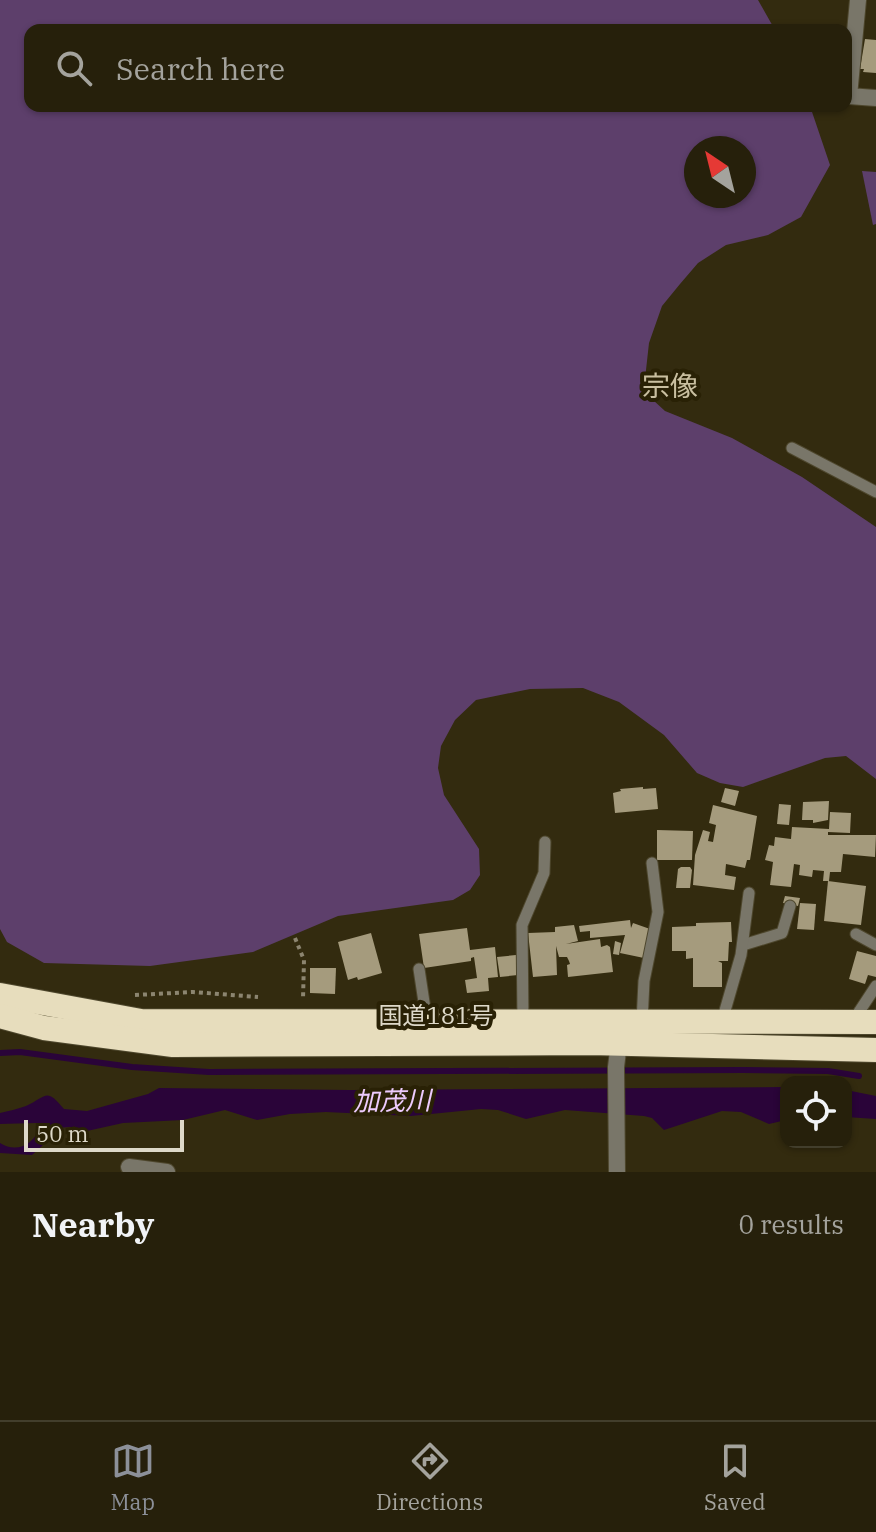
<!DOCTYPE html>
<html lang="en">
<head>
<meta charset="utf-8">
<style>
	:root { --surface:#26200b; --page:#2e2814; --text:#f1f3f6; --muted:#a4a39d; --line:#423e2c; --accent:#8c9099 }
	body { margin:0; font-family:"IBM Plex Serif","Noto Sans JP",serif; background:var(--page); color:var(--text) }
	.controls { position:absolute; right:24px; bottom:24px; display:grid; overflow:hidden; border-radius:16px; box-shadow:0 2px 6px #0004 }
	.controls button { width:72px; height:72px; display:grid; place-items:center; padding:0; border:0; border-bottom:2px solid var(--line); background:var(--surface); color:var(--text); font:40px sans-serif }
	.compass { position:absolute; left:684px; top:136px; width:72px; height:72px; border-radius:50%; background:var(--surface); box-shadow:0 2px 6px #0004; rotate:325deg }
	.scale { position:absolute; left:24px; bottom:20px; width:160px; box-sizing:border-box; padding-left:8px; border:4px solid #ded9c9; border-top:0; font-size:22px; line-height:28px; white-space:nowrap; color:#ded9c9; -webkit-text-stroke:6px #292105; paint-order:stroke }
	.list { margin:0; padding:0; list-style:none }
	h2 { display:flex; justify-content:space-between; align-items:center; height:104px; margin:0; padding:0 32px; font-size:34px }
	h2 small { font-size:26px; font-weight:400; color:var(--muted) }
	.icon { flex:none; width:44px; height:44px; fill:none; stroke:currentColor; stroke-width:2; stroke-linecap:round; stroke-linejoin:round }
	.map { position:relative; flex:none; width:876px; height:1172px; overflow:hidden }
	.search { position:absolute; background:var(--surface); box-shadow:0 2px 6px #0004; left:24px; right:24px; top:24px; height:88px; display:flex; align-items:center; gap:20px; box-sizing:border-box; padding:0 28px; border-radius:16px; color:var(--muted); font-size:30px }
	.sheet { height:248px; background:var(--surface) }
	nav { display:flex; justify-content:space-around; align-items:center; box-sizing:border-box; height:112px; border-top:2px solid var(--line); background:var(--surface); font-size:22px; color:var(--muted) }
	nav a { display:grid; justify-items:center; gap:4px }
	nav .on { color:var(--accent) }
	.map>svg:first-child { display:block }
</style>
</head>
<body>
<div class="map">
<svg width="876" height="1172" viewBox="0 0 876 1172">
	<rect width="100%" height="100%" fill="#332b0f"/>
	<!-- green -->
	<g fill="#5d3f6b" fill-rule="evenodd">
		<path d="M 0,0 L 758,0 L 775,30 L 30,30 L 30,106 L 810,106 L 830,165 L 801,217 L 768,235 L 726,245 L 698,263 L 680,284 L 662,306 L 649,343 L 645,379 L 653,400 L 665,411 L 732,438 L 802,477 L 876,527 L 876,779 L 846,756 L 825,758 L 743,787 L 720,783 L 697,773 L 664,735 L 619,702 L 583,688 L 530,689 L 476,700 L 455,720 L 441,746 L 438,768 L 444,795 L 479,849 L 480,875 L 470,890 L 453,900 L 338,916 L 253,952 L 150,966 L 44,963 L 7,942 L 0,929 ZM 696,148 L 744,148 L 744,196 L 696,196 Z"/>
		<path d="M 862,171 L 876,172 L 876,224 L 873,225 Z"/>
	</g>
	<!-- water -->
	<g fill="#2a0439">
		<path d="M 786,1087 L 786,1120 L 769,1124 L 741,1112 L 722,1111 L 664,1130 L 652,1118 L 644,1116 L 565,1110 L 526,1119 L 498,1110 L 481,1109 L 411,1116 L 326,1112 L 290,1114 L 257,1120 L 225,1110 L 183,1120 L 123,1123 L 87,1131 L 70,1127 L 56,1128 L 48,1134 L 43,1145 L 32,1155 L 0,1153 L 0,1143 C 17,1154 35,1144 40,1126 L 36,1123 L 0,1124 L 0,1113 C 8,1111 18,1109 26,1106 C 47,1096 46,1087 64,1109 L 87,1111 L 148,1094 L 159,1088 L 350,1090 Z"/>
		<path d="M 846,1090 L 876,1096 L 876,1119 L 846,1117 Z"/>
	</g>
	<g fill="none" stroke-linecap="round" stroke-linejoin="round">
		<!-- stream -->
		<path stroke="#2a0439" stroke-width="6" d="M 0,1053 L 20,1052 L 132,1067 L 209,1072 L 743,1070 L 828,1071 L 859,1076"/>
	</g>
	<!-- building -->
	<g fill="#a59b7d">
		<path d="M 865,39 L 876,40 L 876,73 L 863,72 L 864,69 L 860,69 Z"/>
		<path d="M 643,787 L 643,789 L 656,788 L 658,809 L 615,813 L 613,793 L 621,791 L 620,789 Z"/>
		<path d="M 725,788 L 739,791 L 735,806 L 721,802 Z"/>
		<path d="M 829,801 L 828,820 L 813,823 L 813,820 L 802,820 L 803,802 Z"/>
		<path d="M 779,804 L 791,805 L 789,825 L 777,824 Z"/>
		<path d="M 713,805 L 757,816 L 750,860 L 747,860 L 745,868 L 726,864 L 725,875 L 736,877 L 734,890 L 693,885 L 695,855 L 703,830 L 710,832 L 708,841 L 713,842 L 716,825 L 709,823 Z"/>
		<path d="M 830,812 L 851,813 L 850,833 L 828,832 L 828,835 L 876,835 L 875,857 L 843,854 L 841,872 L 830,872 L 829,881 L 823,881 L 824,871 L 813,870 L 812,877 L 799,875 L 800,865 L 794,864 L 791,887 L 770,885 L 773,862 L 765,860 L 769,845 L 774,846 L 775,837 L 791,839 L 792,827 L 829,829 Z"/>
		<path d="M 657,830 L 693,831 L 692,860 L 657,860 Z"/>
		<path d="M 681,867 L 690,867 L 692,870 L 690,888 L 676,888 L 678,869 Z"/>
		<path d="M 828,881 L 866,886 L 861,925 L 824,921 Z"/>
		<path d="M 785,896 L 800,898 L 798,906 L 783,903 Z"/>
		<path d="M 800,903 L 816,904 L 814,930 L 797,929 Z"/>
		<path d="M 630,920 L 631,928 L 633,923 L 650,929 L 644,958 L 620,953 L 625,935 L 590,938 L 590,931 L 580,932 L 579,926 Z"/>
		<path d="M 731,922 L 732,942 L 729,942 L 728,961 L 718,961 L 722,963 L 722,987 L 693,987 L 693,958 L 686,959 L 686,951 L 672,951 L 672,927 L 696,926 L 696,923 Z"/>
		<path d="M 574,925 L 578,941 L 566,944 L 600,939 L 601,947 L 607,945 L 610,947 L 613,972 L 568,977 L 567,965 L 570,964 L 569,961 L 567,957 L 559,957 L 556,946 L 557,975 L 533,977 L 528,933 L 555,932 L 555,927 Z"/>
		<path d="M 467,928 L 470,950 L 495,947 L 498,977 L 488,978 L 489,991 L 467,993 L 465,980 L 477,978 L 474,957 L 471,958 L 471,961 L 424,968 L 419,934 Z"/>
		<path d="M 371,933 L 382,973 L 358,980 L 357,977 L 348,980 L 338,942 Z"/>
		<path d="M 615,941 L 621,943 L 619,955 L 613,954 Z"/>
		<path d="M 857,951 L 876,956 L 876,977 L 868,975 L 865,984 L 849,979 Z"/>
		<path d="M 516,955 L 518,975 L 500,977 L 497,957 Z"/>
		<path d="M 310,968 L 336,968 L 335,994 L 310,993 Z"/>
	</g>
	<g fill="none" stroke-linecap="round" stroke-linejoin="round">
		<defs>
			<g id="lane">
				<path d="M 792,448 L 876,492"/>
				<path d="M 856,934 L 876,945"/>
				<path d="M 743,945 L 782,933 L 790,906"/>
				<path d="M 419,969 L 427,1022"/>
				<path d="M 523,1021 L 522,925 L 544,873 L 545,842"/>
				<path d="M 722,1021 L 741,955 L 749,893"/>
				<path d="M 853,1021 L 876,986"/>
				<path d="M 642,1022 L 644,981 L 658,912 L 652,863"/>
			</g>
			<g id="street">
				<path d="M 858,0 L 849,96 L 876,98"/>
				<path d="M 129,1167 L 167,1172"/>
				<path d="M 617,1172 L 616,1067 L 620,1035"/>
			</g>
			<g id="highway">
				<path d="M 0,995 L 141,1021 L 876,1022"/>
				<path d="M 0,1016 L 44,1028 L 173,1045 L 591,1043 L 876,1050"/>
			</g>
		</defs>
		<!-- lane casing -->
		<use href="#lane" stroke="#4e472d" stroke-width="13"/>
		<!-- street casing -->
		<use href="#street" stroke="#4e472d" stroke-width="18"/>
		<!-- highway casing -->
		<use href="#highway" stroke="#4e472d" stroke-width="26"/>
		<!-- path -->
		<g stroke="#8c8570" stroke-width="4" stroke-dasharray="4 4" stroke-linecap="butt">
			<path d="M 295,938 L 304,960 L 303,999"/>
			<path d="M 135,995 L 193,992 L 258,997"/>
		</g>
		<!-- lane -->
		<use href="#lane" stroke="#797669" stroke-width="11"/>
		<!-- street -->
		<use href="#street" stroke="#797669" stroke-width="16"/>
		<!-- highway -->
		<use href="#highway" stroke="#e7ddbd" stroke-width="24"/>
	</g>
	<g text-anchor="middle" stroke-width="8" stroke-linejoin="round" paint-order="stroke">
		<!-- street labels -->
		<g font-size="24" fill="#ded9c9" stroke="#292105">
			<text x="436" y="1024">国道181号</text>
		</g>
		<!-- water labels -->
		<g font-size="26" font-style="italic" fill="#edcbfe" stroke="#292105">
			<text transform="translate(392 1101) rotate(-1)" y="9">加茂川</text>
		</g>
		<!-- quarter labels -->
		<g font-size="28" fill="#c9bfa0" stroke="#292105">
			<text x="670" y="396">宗像</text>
		</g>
	</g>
</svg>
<div class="controls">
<button><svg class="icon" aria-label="locate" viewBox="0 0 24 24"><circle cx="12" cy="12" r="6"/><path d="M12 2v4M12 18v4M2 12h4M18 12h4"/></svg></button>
</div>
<svg class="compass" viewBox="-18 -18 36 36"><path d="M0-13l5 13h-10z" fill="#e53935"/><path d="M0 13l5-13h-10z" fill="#a4a39d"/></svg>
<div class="scale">50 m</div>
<div class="search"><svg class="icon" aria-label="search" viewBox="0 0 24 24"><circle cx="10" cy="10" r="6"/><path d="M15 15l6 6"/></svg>Search here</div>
</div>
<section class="sheet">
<h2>Nearby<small>0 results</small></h2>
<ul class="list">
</ul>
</section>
<nav>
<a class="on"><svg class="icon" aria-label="map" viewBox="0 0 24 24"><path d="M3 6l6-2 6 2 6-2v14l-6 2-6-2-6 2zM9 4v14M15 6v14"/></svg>Map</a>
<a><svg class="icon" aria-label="directions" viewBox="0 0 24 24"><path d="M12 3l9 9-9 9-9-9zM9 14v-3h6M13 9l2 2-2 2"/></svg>Directions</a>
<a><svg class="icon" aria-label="saved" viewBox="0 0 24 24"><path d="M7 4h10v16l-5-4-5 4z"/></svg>Saved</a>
</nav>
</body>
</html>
